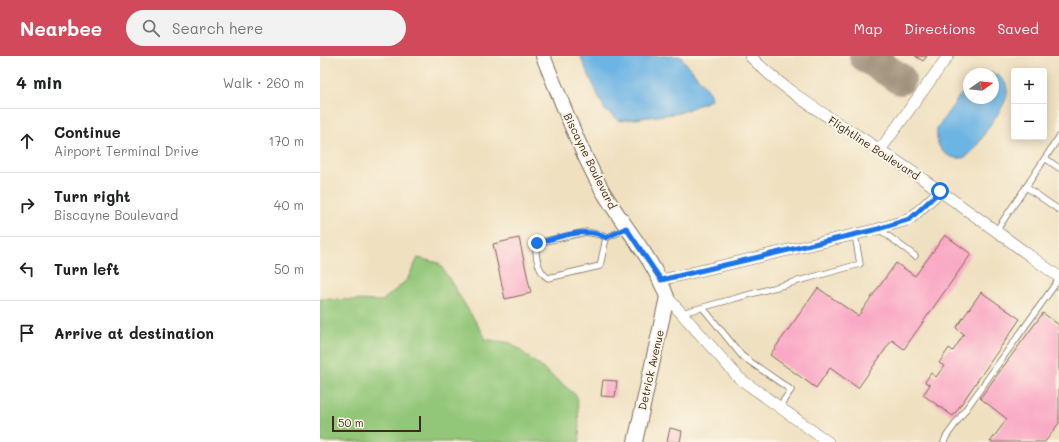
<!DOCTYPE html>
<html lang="en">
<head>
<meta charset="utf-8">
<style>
	:root { --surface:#fff; --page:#f2f2f2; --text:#202124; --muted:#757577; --line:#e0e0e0; --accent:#d1495b }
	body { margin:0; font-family:Mali,sans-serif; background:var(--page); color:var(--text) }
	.controls { position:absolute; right:12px; top:12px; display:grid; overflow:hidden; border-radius:4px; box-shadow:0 2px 10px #0003 }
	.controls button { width:36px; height:36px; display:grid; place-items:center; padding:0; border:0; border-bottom:1px solid var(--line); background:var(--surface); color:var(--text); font:20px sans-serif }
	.compass { position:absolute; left:643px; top:12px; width:36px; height:36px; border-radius:50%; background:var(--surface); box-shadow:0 2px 10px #0003; rotate:76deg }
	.scale { position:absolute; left:12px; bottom:10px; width:89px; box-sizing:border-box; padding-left:4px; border:2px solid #3b2a1e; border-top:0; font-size:11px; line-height:14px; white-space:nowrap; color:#3b2a1e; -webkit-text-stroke:3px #fcf5e5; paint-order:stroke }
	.stop { position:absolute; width:12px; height:12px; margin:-9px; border:3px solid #1a73e8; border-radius:50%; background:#fff }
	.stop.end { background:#1a73e8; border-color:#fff; box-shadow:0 1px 4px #0008 }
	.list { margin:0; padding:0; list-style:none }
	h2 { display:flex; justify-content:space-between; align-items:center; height:52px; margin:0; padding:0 16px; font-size:17px }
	h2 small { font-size:13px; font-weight:400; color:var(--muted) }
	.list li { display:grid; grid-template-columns:26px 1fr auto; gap:12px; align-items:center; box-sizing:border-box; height:64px; padding:0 16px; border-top:1px solid var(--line) }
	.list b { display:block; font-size:15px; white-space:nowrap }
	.list p { margin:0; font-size:13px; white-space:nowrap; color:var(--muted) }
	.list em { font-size:13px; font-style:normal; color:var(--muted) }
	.icon { flex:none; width:22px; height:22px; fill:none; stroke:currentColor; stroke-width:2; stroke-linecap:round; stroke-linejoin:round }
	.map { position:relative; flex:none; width:739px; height:386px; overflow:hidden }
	header { display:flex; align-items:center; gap:24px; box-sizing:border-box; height:56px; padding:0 20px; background:var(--accent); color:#fff }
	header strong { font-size:19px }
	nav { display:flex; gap:22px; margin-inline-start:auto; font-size:14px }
	.search { width:280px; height:36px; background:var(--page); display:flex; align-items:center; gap:10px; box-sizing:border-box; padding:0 14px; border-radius:22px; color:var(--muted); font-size:15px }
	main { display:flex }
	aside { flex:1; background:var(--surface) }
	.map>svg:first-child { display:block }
</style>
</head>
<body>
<header>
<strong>Nearbee</strong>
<div class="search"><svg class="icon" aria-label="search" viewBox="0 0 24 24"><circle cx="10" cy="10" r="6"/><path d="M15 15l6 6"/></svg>Search here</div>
<nav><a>Map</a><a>Directions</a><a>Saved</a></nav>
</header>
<main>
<aside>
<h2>4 min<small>Walk · 260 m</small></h2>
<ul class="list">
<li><svg class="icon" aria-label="ahead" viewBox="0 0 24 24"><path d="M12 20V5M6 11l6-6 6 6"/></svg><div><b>Continue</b><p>Airport Terminal Drive</p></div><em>170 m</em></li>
<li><svg class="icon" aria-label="right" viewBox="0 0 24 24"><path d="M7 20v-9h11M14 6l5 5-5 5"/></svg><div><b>Turn right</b><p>Biscayne Boulevard</p></div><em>40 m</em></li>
<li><svg class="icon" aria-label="left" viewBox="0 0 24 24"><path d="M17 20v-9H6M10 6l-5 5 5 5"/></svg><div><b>Turn left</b></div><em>50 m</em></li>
<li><svg class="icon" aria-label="arrive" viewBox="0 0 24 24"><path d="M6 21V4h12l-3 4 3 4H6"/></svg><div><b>Arrive at destination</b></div></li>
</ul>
</aside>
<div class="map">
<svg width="739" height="386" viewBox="0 0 739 386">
	<rect width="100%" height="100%" fill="#fcf5e5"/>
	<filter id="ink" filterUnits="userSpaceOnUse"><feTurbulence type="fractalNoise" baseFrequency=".025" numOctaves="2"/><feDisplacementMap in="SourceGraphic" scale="8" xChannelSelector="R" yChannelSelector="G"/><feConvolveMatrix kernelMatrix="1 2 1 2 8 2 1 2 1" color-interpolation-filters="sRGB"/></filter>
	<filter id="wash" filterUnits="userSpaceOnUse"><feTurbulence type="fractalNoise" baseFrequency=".012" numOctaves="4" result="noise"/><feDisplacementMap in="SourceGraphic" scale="16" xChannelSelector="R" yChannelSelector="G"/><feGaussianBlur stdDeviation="0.9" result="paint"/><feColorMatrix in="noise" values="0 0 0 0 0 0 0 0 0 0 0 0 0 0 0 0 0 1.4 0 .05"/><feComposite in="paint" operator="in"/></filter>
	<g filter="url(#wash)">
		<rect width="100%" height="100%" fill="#efe0c0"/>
		<!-- green -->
		<path fill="#92c678" stroke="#66784b" d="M 98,202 L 119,207 L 164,279 L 164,283 L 191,287 L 257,340 L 260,386 L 0,386 L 0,243 L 62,245 L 87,224 Z"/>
		<!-- water -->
		<g fill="#6cb4e4" stroke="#546f81">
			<path d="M 260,0 L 360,0 L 389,35 L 391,44 L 359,57 L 300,65 L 285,54 Z"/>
			<path d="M 661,16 C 670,16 677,17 683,24 C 696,39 676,59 668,72 C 662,81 655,96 645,101 C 636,105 623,99 619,90 C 616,84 617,78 617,72 L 649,27 L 649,42 L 673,42 L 673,18 L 658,18 Z"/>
		</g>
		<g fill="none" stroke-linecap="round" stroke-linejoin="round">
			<!-- taxiway -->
			<path stroke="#95856f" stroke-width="32" d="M 545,0 L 580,23"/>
		</g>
		<g id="blocks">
			<!-- building -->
			<g fill="#f9a8c5">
				<path d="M 595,0 L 607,0 L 603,5 Z"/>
				<path d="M 625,179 L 651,198 L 584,293 L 572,284 L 538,332 L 510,312 L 496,332 L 450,299 L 498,232 L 538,260 L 576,207 L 595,220 Z"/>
				<path d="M 199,182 L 211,237 L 185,243 L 173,188 Z"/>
				<path d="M 661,236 L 700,263 L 633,360 L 603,339 L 610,329 L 605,326 L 611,317 L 616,321 L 624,310 L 619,307 L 629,292 L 633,295 L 644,278 L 636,272 Z"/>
				<path d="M 723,257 L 739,269 L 739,367 L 725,386 L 670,386 L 687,363 L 660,342 Z"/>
				<path d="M 283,324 L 297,325 L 295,341 L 281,340 Z"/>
				<path d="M 350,372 L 362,375 L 360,386 L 347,386 Z"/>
			</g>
		</g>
	</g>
	<g filter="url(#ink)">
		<use href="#blocks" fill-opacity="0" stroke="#7a6a57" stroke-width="1"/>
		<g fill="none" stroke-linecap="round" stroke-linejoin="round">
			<defs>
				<g id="service">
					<path d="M 739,81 L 706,131 L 739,154"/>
					<path d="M 725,102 L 739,112"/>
					<path d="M 559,173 L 595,200"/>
					<path d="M 676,175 L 706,131"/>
					<path d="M 266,176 L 281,179 L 286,182 L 280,210 L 228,222 C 218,216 214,197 217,187 Z"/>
					<path d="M 286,182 L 306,173"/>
					<path d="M 383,252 L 422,300 L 471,334 L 459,351"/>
					<path d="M 362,257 L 540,208 L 535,179"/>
					<path d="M 624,386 L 626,381 L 739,223"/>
				</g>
				<g id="minor">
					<path d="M 430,0 C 468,39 516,65 560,94 C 621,134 680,178 739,221"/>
					<path d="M 560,94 L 628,0"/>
					<path d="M 341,224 L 558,173 L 590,163 L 620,135"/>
					<path d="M 347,241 L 419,322 L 508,386"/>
				</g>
				<path id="tertiary" d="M 223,0 C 241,44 258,90 281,132 C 302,169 333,202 347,241 L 315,386"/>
			</defs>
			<!-- service casing -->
			<use href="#service" stroke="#7a6a57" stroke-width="7"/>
			<!-- minor casing -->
			<use href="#minor" stroke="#7a6a57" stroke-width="12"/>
			<!-- tertiary casing -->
			<use href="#tertiary" stroke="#7a6a57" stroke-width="16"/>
			<!-- service -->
			<use href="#service" stroke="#fff" stroke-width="5.5"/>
			<!-- minor -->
			<use href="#minor" stroke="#fff" stroke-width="11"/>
			<!-- tertiary -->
			<use href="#tertiary" stroke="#fff" stroke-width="14"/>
		</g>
	</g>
	<g fill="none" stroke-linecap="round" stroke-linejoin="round" filter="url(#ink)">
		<!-- route -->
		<path stroke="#1a73e8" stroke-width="5" d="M 217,187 C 238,182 267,169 286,182 L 306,172 L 341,224 L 558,173 L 590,163 L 620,135"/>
	</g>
	<g text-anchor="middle" stroke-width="4" stroke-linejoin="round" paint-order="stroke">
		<!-- street labels -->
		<g font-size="11" fill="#3b2a1e" stroke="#fcf5e5">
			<text transform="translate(554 92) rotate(33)" y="4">Flightline Boulevard</text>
			<text transform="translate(270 105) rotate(64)" y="4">Biscayne Boulevard</text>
			<text transform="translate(331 314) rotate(-77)" y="4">Detrick Avenue</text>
		</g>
	</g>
</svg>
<div class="controls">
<button>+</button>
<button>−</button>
</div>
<svg class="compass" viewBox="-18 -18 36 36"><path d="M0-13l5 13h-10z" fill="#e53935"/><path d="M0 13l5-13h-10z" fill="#757577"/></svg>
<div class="scale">50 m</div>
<div class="stop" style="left:620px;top:135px"></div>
<div class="stop end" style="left:217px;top:187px"></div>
</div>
</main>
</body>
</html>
